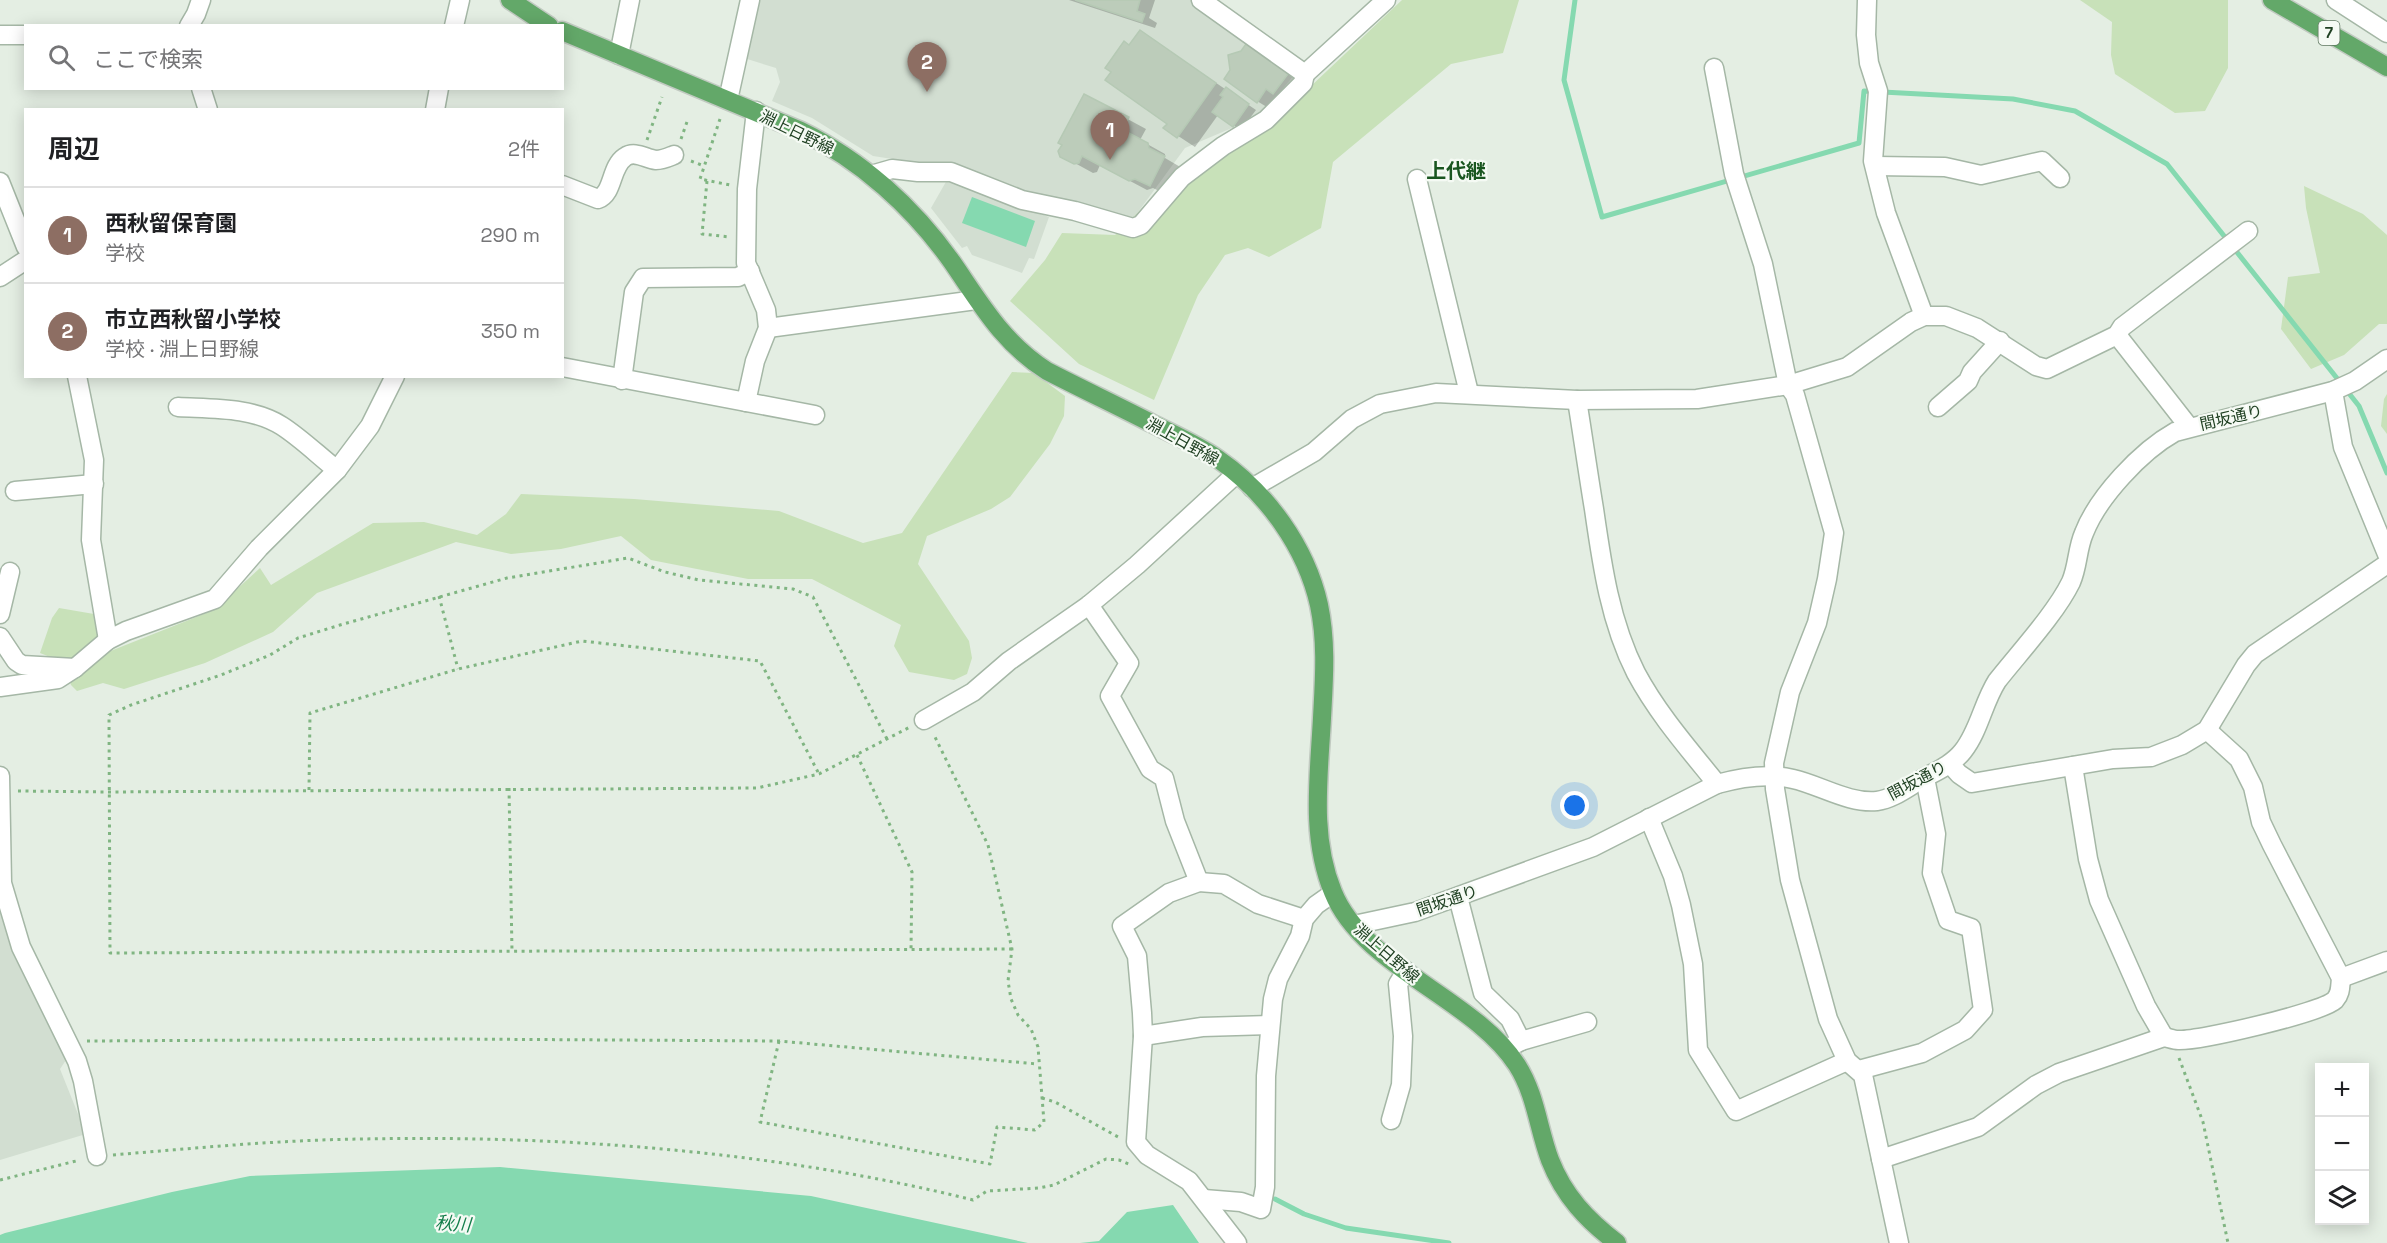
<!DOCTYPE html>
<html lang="ja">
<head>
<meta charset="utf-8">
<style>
	:root { --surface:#fff; --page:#f2f2f2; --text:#202124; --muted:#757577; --line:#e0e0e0; --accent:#111827 }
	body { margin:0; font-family:"Space Grotesk","Noto Sans JP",sans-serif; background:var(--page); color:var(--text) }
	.controls { position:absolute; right:18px; bottom:18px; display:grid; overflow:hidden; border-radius:0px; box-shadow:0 3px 15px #0003 }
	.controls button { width:54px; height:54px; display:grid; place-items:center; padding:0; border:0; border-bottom:2px solid var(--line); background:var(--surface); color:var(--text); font:30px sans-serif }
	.you { position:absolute; left:1575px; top:806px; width:21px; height:21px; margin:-15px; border:4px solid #fff; border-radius:50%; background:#1a73e8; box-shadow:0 0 0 9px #1a73e833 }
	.badge { display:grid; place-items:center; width:39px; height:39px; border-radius:50%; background:var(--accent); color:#fff; font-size:20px; font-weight:700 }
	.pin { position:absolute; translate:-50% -50px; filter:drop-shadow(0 2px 3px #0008) }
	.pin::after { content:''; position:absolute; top:32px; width:21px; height:18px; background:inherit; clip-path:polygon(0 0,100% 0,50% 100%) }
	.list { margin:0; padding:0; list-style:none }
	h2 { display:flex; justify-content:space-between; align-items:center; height:78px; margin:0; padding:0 24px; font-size:26px }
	h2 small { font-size:20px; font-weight:400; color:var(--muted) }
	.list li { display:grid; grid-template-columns:39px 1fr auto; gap:18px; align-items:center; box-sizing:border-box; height:96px; padding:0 24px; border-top:2px solid var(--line) }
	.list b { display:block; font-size:22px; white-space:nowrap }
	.list p { margin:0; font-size:20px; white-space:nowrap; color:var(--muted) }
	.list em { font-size:20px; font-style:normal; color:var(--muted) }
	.icon { flex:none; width:33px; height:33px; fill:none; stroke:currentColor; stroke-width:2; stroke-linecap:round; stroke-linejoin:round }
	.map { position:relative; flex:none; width:2387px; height:1243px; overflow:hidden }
	.search { position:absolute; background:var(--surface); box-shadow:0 3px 15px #0003; left:24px; top:24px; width:540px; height:66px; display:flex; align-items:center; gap:15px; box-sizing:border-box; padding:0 21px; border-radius:0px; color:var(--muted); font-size:22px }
	.panel { position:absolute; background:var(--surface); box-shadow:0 3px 15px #0003; left:24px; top:108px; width:540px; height:270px; border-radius:0px }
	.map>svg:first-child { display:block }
</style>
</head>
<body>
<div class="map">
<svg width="2387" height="1243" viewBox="0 0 2387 1243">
	<rect width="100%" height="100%" fill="#e4eee3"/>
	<!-- built -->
	<g fill="#d2ded1">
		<path d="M 757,0 L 1192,0 L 1295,74 L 1260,116 L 1185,148 L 1130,223 L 925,164 L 873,156 L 812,118 L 772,101 L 780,82 L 776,68 L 744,58 Z"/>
		<path d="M 947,180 L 1049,217 L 1034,259 L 1029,258 L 1022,273 L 972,255 L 967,246 L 962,248 L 931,208 Z"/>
		<path d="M 0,908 L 14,956 L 66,1060 L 60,1069 L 86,1134 L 0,1160 Z"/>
	</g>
	<!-- green -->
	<g fill="#c8e1b9">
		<path d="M 1402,0 L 1519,0 L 1503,53 L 1451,64 L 1333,162 L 1321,228 L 1269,257 L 1248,248 L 1225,255 L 1198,295 L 1154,400 L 1079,364 L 1010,301 L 1045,260 L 1062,233 L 1115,235 L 1202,149 L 1310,87 Z"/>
		<path d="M 2080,0 L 2228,0 L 2228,68 L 2205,111 L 2175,113 L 2115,74 L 2111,55 L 2112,22 Z"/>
		<path d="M 2304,186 L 2363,214 L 2387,235 L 2387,324 L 2379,324 L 2344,355 L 2311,369 L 2281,329 L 2288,277 L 2320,273 L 2306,208 Z"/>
		<path d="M 1012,372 L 1034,373 L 1065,396 L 1064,416 L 1050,444 L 1010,497 L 991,509 L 927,536 L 918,564 L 969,641 L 972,658 L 967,674 L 954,680 L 909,672 L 894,646 L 901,625 L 812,579 L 748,579 L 651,560 L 621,536 L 561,549 L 511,554 L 456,542 L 317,593 L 273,632 L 205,663 L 124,689 L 103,683 L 77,691 L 71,685 L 65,663 L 40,653 L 52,618 L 59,608 L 94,614 L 108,652 L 214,610 L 260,568 L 271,585 L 373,523 L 424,522 L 477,535 L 506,514 L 521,494 L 634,499 L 779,511 L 863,543 L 902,533 Z"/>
		<path d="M 2387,394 L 2387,434 L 2381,426 L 2384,399 Z"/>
	</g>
	<!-- water -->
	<g fill="#85d9b0">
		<path d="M 972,197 L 1035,221 L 1026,247 L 962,223 Z"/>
		<path d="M 500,1167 L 811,1196 L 1028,1243 L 0,1243 L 0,1235 L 5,1233 L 172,1192 L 250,1176 Z"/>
		<path d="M 1173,1205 L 1199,1243 L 1080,1243 L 1099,1241 L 1127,1212 Z"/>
	</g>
	<!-- shadow -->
	<g fill="#0003">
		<path d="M 1069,0 L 1155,0 L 1149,18 L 1157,23 L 1155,28 Z"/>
		<path d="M 1141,32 L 1256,110 L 1241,130 L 1218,115 L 1195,147 L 1166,128 L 1169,123 L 1130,47 Z"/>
		<path d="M 1242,52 L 1259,53 L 1300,82 L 1270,109 L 1257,101 Z"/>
		<path d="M 1085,96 L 1146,129 L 1140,140 L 1165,154 L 1165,158 L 1182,168 L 1167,195 L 1153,188 L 1147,190 L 1100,165 L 1097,172 L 1093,173 L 1062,156 Z"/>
	</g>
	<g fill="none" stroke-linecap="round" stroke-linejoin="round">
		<!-- stream -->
		<g stroke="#85d9b0" stroke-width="5">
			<path d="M 1575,0 L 1564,80 L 1602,217 L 1859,143 L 1864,91 L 2013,99 L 2075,111 L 2167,164 L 2359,406 L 2387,473"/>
			<path d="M 1275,1199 L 1304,1214 L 1346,1228 L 1449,1243"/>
		</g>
	</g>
	<!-- building -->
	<g fill="#bcccba" stroke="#b5c9b4" stroke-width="1.5">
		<path d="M 1075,0 L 1140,0 L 1137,11 L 1145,14 L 1142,22 Z"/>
		<path d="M 1140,30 L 1216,83 L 1177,138 L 1163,128 L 1167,124 L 1105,80 L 1111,72 L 1105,68 L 1124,41 L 1129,45 Z"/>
		<path d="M 1246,44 L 1288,74 L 1273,94 L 1266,89 L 1257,103 L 1224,79 L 1230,70 L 1228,55 L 1241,51 Z"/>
		<path d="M 1226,87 L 1249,104 L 1233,127 L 1212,112 L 1223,97 L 1220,95 Z"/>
		<path d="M 1084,94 L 1129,117 L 1123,130 L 1148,143 L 1149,148 L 1165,156 L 1150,186 L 1135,179 L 1129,181 L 1082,156 L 1079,163 L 1074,164 L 1060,157 L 1058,151 L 1062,145 L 1058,143 Z"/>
	</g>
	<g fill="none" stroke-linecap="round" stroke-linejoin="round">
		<defs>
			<g id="minor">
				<path d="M 1201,0 L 1305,74 L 1386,0"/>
				<path d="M 1867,0 L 1866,35 L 1869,63 L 1878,91 L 1873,161 L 1886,213 L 1924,316"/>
				<path d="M 2336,0 L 2387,33"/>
				<path d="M 189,26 L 196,14 L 201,0"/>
				<path d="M 454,26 L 460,0"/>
				<path d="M 0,35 L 26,35"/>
				<path d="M 619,55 L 630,0"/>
				<path d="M 1714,68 L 1734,174 L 1763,264 L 1788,385 L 1795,395 L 1834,533 L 1827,579 L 1817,623 L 1790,692 L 1774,763 L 1775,789 L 1790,880 L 1828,1019 L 1847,1061 L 1863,1075 L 1899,1243"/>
				<path d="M 201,88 L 208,110"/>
				<path d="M 728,100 L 750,0"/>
				<path d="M 435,110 L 439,88"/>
				<path d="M 1875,166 L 1945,167 L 1981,175 L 2042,161 L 2060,178"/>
				<path d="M 871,175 L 892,169 L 918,172 L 951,172 L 1022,200 L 1075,211 L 1133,228 L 1141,225 L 1182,177 L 1223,146 L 1266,120 L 1303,83 L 1305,74"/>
				<path d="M 1417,179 L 1469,393"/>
				<path d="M 0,182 L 26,247"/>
				<path d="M 562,185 L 598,199 C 614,193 610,167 625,157 C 635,150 646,159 656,160 C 663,160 669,157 674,155"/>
				<path d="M 0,277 L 26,260"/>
				<path d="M 768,328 L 976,300"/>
				<path d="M 2117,335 L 2189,427"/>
				<path d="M 562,367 L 815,415"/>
				<path d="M 77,376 L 94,460 L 91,540 L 108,640"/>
				<path d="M 622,380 L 634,292 L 643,278 L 738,277 L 750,271"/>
				<path d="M 2333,391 L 2343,447 L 2387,554"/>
				<path d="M 1577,400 C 1583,437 1588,473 1594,509 C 1602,565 1610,622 1636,673 C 1658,714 1688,748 1717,784"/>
				<path d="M 746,402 L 755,361 L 768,328 L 766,310 L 746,263 L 747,189 L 756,111"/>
				<path d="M 178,407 C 213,409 252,407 282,426 C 302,439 319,456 337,470"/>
				<path d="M 1938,407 L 1968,381 L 1972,372 L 2000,341"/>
				<path d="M 1252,488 L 1314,452 L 1352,419 L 1380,404 L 1436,393 L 1577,400 L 1697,399 L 1788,385 L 1847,367 L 1911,322 L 1924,316 L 1946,316 L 1977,328 L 2036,366 L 2047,369 L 2117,335 L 2122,327 L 2248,231"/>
				<path d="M 15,491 L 94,484"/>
				<path d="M 1089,605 L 1129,663 L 1110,696 L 1150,769 L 1164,778 L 1175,821 L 1199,882"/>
				<path d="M 0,614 L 10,572"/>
				<path d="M 0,637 L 16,661 L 22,665 L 75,668"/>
				<path d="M 0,687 L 58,679 L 75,668 L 108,640 L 126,631 L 215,599 L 259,548 L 337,470 L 370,426 L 395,376"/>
				<path d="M 924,720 L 973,692 L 1009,661 L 1089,605 L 1137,565 L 1236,474"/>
				<path d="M 1950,764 L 1959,774 L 1972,783 L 2113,759 L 2151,757 L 2182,745 L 2207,730 L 2246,665 L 2255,654 L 2387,564"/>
				<path d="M 2073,766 L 2088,859 L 2099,900 L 2146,1006 L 2164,1037"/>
				<path d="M 0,776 L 2,883 L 21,947 L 77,1061 L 83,1081 L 97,1156"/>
				<path d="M 1649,818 L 1673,876 L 1681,905 L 1693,964 L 1698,1050 L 1736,1111 L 1847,1061"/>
				<path d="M 1458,897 L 1483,993 L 1510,1019 L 1521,1041"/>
				<path d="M 1354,925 L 1415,912 L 1593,847 L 1717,784 C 1742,777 1768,773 1793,779 C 1820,785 1849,804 1877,801 C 1893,799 1908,787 1922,779 C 1937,771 1953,764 1963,751 C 1979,731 1983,703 1997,681 C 2019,653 2056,613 2071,582 C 2078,566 2077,549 2084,533 C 2098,497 2141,451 2175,432 L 2333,391 L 2355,381 L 2387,359"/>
				<path d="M 2341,978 L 2387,961"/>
				<path d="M 1143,1036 L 1202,1027 L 1270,1025"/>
				<path d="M 1512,1046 L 1521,1041 L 1587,1022"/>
				<path d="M 1859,1070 L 1922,1053 L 1965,1030 L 1983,1010 L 1971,928 L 1948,920 L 1932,873 L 1936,834 L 1925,778"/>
				<path d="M 1391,1120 L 1401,1085 L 1403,1036 L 1398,984 L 1406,971"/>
				<path d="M 1881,1159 L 1978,1127 L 2036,1085 L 2059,1073 L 2164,1037 C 2169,1038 2174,1040 2178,1040 C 2199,1041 2321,1013 2335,1000 C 2341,993 2340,987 2341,978 L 2272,845 L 2261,822 L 2253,787 L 2239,759 L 2207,730"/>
				<path d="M 1204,1199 L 1241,1202 L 1261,1209 L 1265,1187 L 1266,1076 L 1273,999 L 1278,979 L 1300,936 L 1304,919 L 1316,905 L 1333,893"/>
				<path d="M 1237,1243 L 1189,1181 L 1147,1155 L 1136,1142 L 1143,1036 L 1142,1013 L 1137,956 L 1122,926 L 1169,893 L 1199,882 L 1224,884 L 1258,904 L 1304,919"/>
			</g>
			<g id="major">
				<path d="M 510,0 L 549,26"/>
				<path d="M 2272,0 L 2387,67"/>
				<path d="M 562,31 L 801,131 C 861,160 913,207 952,262 C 981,304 1002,342 1047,371 C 1082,389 1118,406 1153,424 C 1175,435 1198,445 1218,459 C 1267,493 1306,547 1319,605 C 1327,643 1324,680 1322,718 C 1319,776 1310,837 1333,892 C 1363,967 1474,998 1517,1065 C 1536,1095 1538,1128 1550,1160 C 1564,1196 1587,1220 1617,1243"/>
			</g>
		</defs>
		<!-- minor casing -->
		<use href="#minor" stroke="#a5b7a6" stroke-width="21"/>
		<!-- major casing -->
		<use href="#major" stroke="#c1cac1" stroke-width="21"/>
		<!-- path -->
		<g stroke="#80b582" stroke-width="3" stroke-dasharray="3 4.5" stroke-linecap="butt">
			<path d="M 720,119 L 700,179 L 730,185"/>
			<path d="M 681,139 L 688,119"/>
			<path d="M 647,140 L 662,97"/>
			<path d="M 691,161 L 704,166"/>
			<path d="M 707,181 L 702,234 L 730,237"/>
			<path d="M 439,596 L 458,669"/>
			<path d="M 887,739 L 813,597 L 793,589 L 699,580 L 665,572 L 628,558 L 507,578 L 340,625 L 298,638 L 270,655 L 221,675 L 131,705 L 109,715 L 110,953 L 1012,949"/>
			<path d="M 857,755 L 912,872 L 911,950"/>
			<path d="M 509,788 L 512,951"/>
			<path d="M 309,790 L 310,713 L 458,669 L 582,641 L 760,661 L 819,774"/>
			<path d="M 18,791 L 110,792 L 757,788 L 819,774 L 910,727"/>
			<path d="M 87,1041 L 453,1039 L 779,1041 L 1038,1064"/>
			<path d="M 779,1041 L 760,1122 L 990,1164 L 997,1127 L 1035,1130 L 1044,1122 L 1038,1047 L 1031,1029 L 1018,1015 L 1011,999 L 1008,981 L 1012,949 L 988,845 L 934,735"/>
			<path d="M 2179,1058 L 2203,1122 L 2228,1243"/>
			<path d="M 1042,1098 L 1055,1102 L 1120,1138"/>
			<path d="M 113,1155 C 196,1148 279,1140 362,1139 C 562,1135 778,1151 973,1200 L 987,1191 L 1039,1188 L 1054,1185 L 1106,1159 L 1119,1160 L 1131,1165"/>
			<path d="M 0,1180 L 80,1160"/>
		</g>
		<!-- minor -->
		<use href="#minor" stroke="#fff" stroke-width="18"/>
		<!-- major -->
		<use href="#major" stroke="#63a869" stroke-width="18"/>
	</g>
	<g text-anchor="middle" stroke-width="4.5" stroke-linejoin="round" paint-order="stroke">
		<!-- shield labels -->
		<rect fill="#f5faf4" stroke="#607862" stroke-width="1.5" x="2318.5" y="21" width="21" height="24" rx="4.5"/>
		<g font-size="15" font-weight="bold" fill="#204123">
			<text x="2329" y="38">7</text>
		</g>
		<!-- street labels -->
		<g font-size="16" fill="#204123" stroke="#f5faf4">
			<text transform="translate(797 132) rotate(26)" y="6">淵上日野線</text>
			<text transform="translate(2231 417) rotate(-13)" y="6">間坂通り</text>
			<text transform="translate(1183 441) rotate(29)" y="6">淵上日野線</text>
			<text transform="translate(1917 780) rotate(-28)" y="6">間坂通り</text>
			<text transform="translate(1447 900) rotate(-19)" y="6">間坂通り</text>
			<text transform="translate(1387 953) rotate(41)" y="6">淵上日野線</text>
		</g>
		<!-- water labels -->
		<g font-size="18" font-style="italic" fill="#147e4b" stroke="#f5faf4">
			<text transform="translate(453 1224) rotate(4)" y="6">秋川</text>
		</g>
		<!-- quarter labels -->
		<g font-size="20" font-weight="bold" fill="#1a5620" stroke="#f5faf4">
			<text x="1456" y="178">上代継</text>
		</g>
	</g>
</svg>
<div class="controls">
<button>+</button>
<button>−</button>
<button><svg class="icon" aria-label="layers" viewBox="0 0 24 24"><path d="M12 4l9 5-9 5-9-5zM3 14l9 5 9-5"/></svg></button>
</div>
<div class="you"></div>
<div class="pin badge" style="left:1110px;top:160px;background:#8d6e63">1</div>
<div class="pin badge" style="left:927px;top:92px;background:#8d6e63">2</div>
<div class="search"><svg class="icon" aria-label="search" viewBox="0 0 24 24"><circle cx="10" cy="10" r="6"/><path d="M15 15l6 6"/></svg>ここで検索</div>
<section class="panel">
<h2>周辺<small>2件</small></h2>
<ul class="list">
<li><span class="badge" style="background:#8d6e63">1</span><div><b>西秋留保育園</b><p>学校</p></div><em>290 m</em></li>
<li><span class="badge" style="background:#8d6e63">2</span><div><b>市立西秋留小学校</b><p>学校 · 淵上日野線</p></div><em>350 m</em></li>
</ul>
</section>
</div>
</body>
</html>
